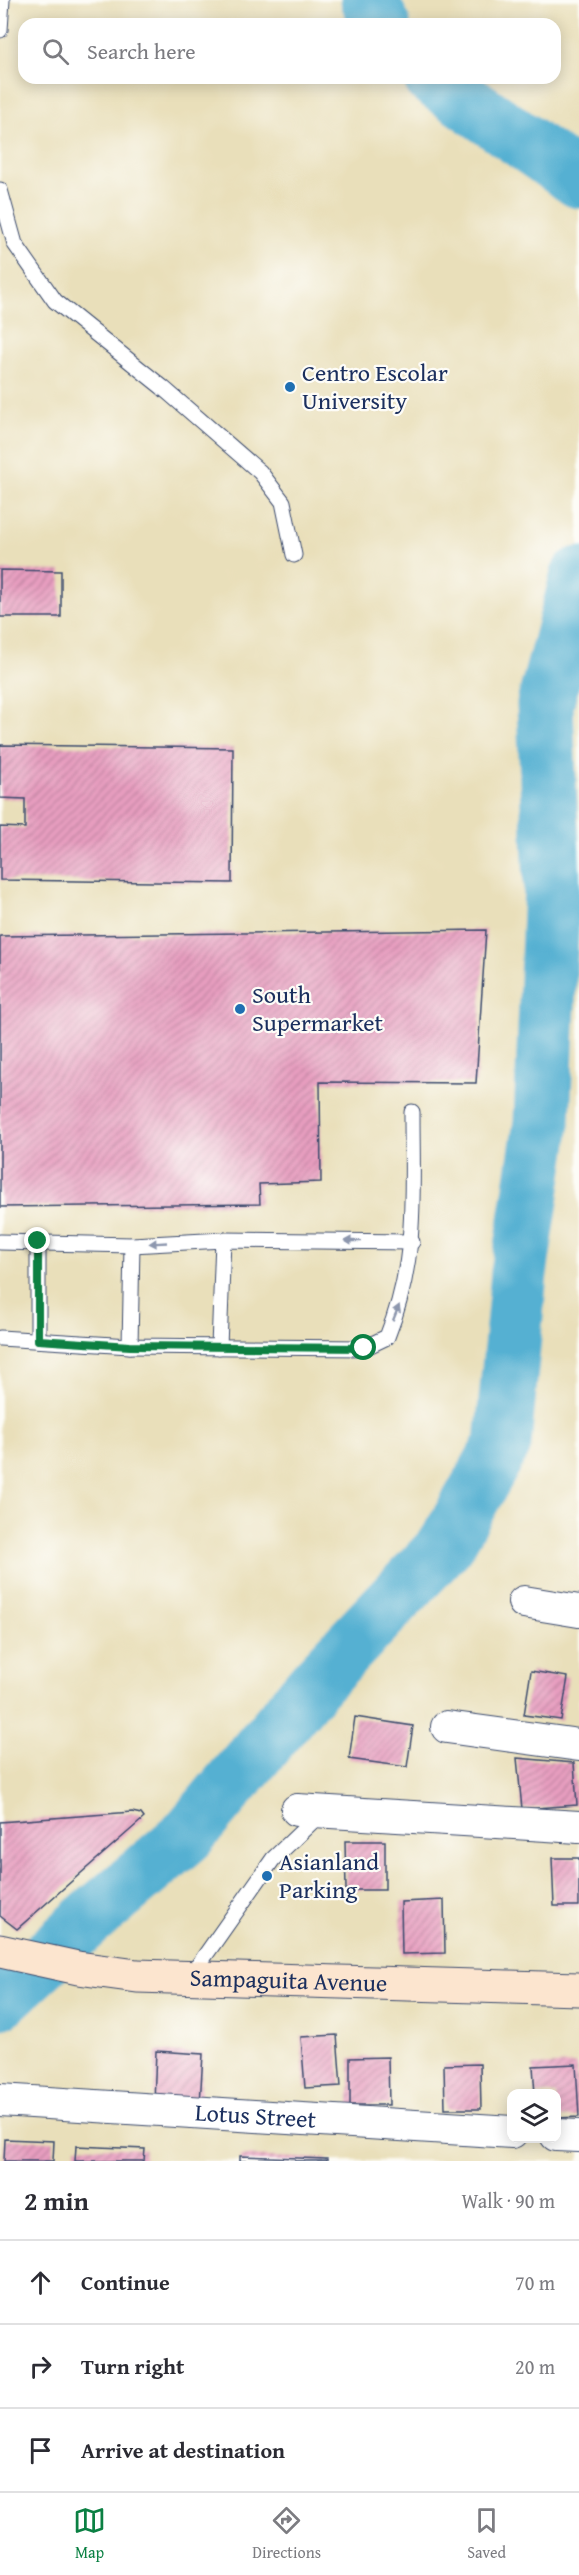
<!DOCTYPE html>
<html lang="en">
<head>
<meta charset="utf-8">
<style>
	:root { --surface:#fff; --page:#f7f7f7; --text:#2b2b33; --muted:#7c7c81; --line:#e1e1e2; --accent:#0b8043 }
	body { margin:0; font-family:"Gentium Book Plus",serif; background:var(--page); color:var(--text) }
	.controls { position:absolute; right:18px; bottom:18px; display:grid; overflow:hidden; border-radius:12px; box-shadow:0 3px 15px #0003 }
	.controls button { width:54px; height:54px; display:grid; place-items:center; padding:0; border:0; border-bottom:2px solid var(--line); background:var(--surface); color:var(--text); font:30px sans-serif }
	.stop { position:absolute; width:18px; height:18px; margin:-14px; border:4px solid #0b8043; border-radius:50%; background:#fff }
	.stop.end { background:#0b8043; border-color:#fff; box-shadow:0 2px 6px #0008 }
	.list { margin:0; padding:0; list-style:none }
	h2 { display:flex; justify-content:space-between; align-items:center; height:78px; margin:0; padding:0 24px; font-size:26px }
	h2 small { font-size:20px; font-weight:400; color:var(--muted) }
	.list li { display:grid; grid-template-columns:39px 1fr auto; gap:18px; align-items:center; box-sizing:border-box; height:84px; padding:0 24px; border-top:2px solid var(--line) }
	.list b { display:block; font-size:22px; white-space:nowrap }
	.list em { font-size:20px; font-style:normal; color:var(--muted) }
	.icon { flex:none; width:33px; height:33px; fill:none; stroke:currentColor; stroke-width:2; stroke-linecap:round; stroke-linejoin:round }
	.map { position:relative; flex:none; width:579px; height:2161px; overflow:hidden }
	.search { position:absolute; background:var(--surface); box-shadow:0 3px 15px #0003; left:18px; right:18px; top:18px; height:66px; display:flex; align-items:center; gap:15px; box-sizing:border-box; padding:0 21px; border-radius:18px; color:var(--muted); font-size:22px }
	.sheet { height:330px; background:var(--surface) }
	nav { display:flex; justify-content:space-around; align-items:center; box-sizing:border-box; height:84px; border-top:2px solid var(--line); background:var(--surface); font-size:16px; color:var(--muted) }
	nav a { display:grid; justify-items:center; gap:3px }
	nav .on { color:var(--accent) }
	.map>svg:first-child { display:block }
</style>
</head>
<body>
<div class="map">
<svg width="579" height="2161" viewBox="0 0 579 2161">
	<defs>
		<pattern id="building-hatch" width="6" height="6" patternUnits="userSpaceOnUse" patternTransform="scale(1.5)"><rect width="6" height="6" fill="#e89ec0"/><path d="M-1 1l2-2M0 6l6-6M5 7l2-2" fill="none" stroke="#bb819f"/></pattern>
	</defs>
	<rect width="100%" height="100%" fill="#fdfcf7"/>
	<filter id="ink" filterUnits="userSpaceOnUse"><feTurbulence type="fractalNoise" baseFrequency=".0167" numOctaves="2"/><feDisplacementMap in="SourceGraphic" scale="12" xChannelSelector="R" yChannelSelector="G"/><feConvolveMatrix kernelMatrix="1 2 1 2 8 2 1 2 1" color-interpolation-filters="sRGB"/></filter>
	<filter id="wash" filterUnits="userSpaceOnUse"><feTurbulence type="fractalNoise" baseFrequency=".008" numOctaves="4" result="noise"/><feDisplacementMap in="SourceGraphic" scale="24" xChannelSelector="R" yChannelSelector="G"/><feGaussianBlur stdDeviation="1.35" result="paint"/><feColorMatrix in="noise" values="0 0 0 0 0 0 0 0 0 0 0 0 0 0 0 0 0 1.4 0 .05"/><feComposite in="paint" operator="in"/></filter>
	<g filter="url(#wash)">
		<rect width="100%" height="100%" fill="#e9dfba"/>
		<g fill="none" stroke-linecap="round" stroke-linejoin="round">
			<!-- river -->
			<g stroke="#54b0d2" stroke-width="57">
				<path d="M 369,0 L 382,24"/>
				<path d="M 432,78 L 579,180"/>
				<path d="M 0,2001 L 87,1921 L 187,1836 L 316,1682 L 446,1545 L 503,1443 L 519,1273 L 542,1122 L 552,886 L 545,704 L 579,575"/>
			</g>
		</g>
		<g id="blocks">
			<!-- building -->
			<g fill="url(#building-hatch)">
				<path d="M 0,570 L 61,571 L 61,617 L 0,617 Z"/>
				<path d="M 0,745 L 233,748 L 232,883 L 0,880 L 0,827 L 25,828 L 25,799 L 0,798 Z"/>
				<path d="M 486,930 L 476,1083 L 320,1082 L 321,1182 L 259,1184 L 260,1204 L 0,1207 L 0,936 Z"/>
				<path d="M 531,1671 L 568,1677 L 561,1720 L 524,1715 Z"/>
				<path d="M 355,1717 L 413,1726 L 407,1767 L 349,1759 Z"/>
				<path d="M 517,1758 L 574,1763 L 577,1805 L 522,1809 Z"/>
				<path d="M 132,1812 L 141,1814 L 144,1818 L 17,1929 L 0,1916 L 0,1822 Z"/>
				<path d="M 345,1841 L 385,1841 L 385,1890 L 346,1890 Z"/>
				<path d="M 552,1858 L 579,1858 L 579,1906 L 554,1906 Z"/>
				<path d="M 444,1900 L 445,1953 L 402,1954 L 401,1902 Z"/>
				<path d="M 337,2035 L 341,2086 L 305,2088 L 301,2037 Z"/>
				<path d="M 156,2051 L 203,2054 L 200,2104 L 154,2102 Z"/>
				<path d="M 388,2057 L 389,2105 L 350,2105 L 350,2058 Z"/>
				<path d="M 480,2064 L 481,2109 L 445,2109 L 444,2065 Z"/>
				<path d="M 576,2064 L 579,2117 L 556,2118 L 556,2094 L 535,2094 L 533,2066 Z"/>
				<path d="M 5,2139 L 54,2141 L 53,2161 L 4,2161 Z"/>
				<path d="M 76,2146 L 145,2149 L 144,2161 L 75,2161 Z"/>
				<path d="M 240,2156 L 327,2159 L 327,2161 L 240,2161 Z"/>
			</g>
		</g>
	</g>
	<g filter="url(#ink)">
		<use href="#blocks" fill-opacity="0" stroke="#3a496c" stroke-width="1.5"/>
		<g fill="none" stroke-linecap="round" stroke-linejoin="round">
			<defs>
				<g id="service">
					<path d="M 0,30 L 2,0"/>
					<path d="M 0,190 L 15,244 L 55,301 L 162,387 L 260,472 L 283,502 L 294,555"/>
					<path d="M 38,1241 L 38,1340"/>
					<path d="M 0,1242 L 132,1245 L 223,1240 L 412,1242"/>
					<path d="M 0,1338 L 130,1346 L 364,1348 L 387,1337 C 418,1260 412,1194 412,1112"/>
					<path d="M 130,1346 L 132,1245"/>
					<path d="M 219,1347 L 223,1240"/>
					<path d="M 190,1977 L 273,1859 L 320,1814"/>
				</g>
				<g id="minor">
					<path d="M 524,1602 L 579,1611"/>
					<path d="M 447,1727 L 579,1745"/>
					<path d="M 297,1810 L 579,1827"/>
					<path id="s1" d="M 0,2100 L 512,2132"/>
					<path d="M 556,2135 L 579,2136"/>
				</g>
				<g id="secondary">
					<path id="s2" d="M 0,1951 L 78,1968 L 137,1976 L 579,1989"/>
				</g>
			</defs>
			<!-- service casing -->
			<use href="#service" stroke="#3a496c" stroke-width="17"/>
			<!-- minor casing -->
			<use href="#minor" stroke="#3a496c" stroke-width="34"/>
			<!-- secondary casing -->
			<use href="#secondary" stroke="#3a496c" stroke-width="35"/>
			<!-- service -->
			<use href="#service" stroke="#fff" stroke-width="15"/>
			<!-- minor -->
			<use href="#minor" stroke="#fff" stroke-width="32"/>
			<!-- secondary -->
			<use href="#secondary" stroke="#fce5cf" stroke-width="33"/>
		</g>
		<!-- one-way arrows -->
		<defs><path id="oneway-solid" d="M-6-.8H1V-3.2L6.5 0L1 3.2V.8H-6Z" transform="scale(1.5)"/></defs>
		<g fill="#8d97ae">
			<use href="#oneway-solid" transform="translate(353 1241) rotate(-179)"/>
			<use href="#oneway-solid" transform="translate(158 1243) rotate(177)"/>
			<use href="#oneway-solid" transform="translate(396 1313) rotate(-68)"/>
		</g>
	</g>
	<g fill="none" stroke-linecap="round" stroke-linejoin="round" filter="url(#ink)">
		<!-- route -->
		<path stroke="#0b8043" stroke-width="8" d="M 38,1241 L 38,1340 L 130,1346 L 364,1348"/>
	</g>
	<!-- markers -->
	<g fill="#1f6fb2" stroke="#fdfcf7" stroke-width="2">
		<circle cx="290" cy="387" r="6"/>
		<circle cx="240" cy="1009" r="6"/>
		<circle cx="267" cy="1876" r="6"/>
	</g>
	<g text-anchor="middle" stroke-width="4.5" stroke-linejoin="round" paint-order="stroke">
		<!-- poi labels -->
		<g font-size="24" fill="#1b2f5e" stroke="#fdfcf7" text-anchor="start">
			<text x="302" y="381">Centro Escolar<tspan x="302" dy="28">University</tspan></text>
			<text x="252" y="1003">South<tspan x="252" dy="28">Supermarket</tspan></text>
			<text x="279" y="1870">Asianland<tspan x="279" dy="28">Parking</tspan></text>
		</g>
		<!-- street labels -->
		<g font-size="24" fill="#1b2f5e" stroke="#fdfcf7">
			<text dy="8" stroke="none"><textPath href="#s2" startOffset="291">Sampaguita Avenue</textPath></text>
			<text dy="8" stroke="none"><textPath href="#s1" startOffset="256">Lotus Street</textPath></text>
		</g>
	</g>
</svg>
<div class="controls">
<button><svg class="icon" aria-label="layers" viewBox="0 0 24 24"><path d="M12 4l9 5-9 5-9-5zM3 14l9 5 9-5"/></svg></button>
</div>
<div class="stop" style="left:364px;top:1348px"></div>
<div class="stop end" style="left:38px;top:1241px"></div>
<div class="search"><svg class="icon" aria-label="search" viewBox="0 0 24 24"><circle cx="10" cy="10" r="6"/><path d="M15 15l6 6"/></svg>Search here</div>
</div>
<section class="sheet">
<h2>2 min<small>Walk · 90 m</small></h2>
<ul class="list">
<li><svg class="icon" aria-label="ahead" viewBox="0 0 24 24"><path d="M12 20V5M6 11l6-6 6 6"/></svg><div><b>Continue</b></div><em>70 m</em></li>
<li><svg class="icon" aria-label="right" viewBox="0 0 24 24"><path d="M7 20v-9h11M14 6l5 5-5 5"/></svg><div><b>Turn right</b></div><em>20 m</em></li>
<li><svg class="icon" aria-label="arrive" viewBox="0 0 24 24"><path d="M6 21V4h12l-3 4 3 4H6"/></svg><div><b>Arrive at destination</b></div></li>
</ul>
</section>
<nav>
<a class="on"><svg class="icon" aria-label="map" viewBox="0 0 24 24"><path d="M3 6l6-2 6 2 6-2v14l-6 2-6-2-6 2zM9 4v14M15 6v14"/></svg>Map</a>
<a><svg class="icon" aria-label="directions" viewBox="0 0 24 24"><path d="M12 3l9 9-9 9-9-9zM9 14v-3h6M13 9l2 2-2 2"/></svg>Directions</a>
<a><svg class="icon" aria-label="saved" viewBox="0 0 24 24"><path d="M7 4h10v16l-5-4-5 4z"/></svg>Saved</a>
</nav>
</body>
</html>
